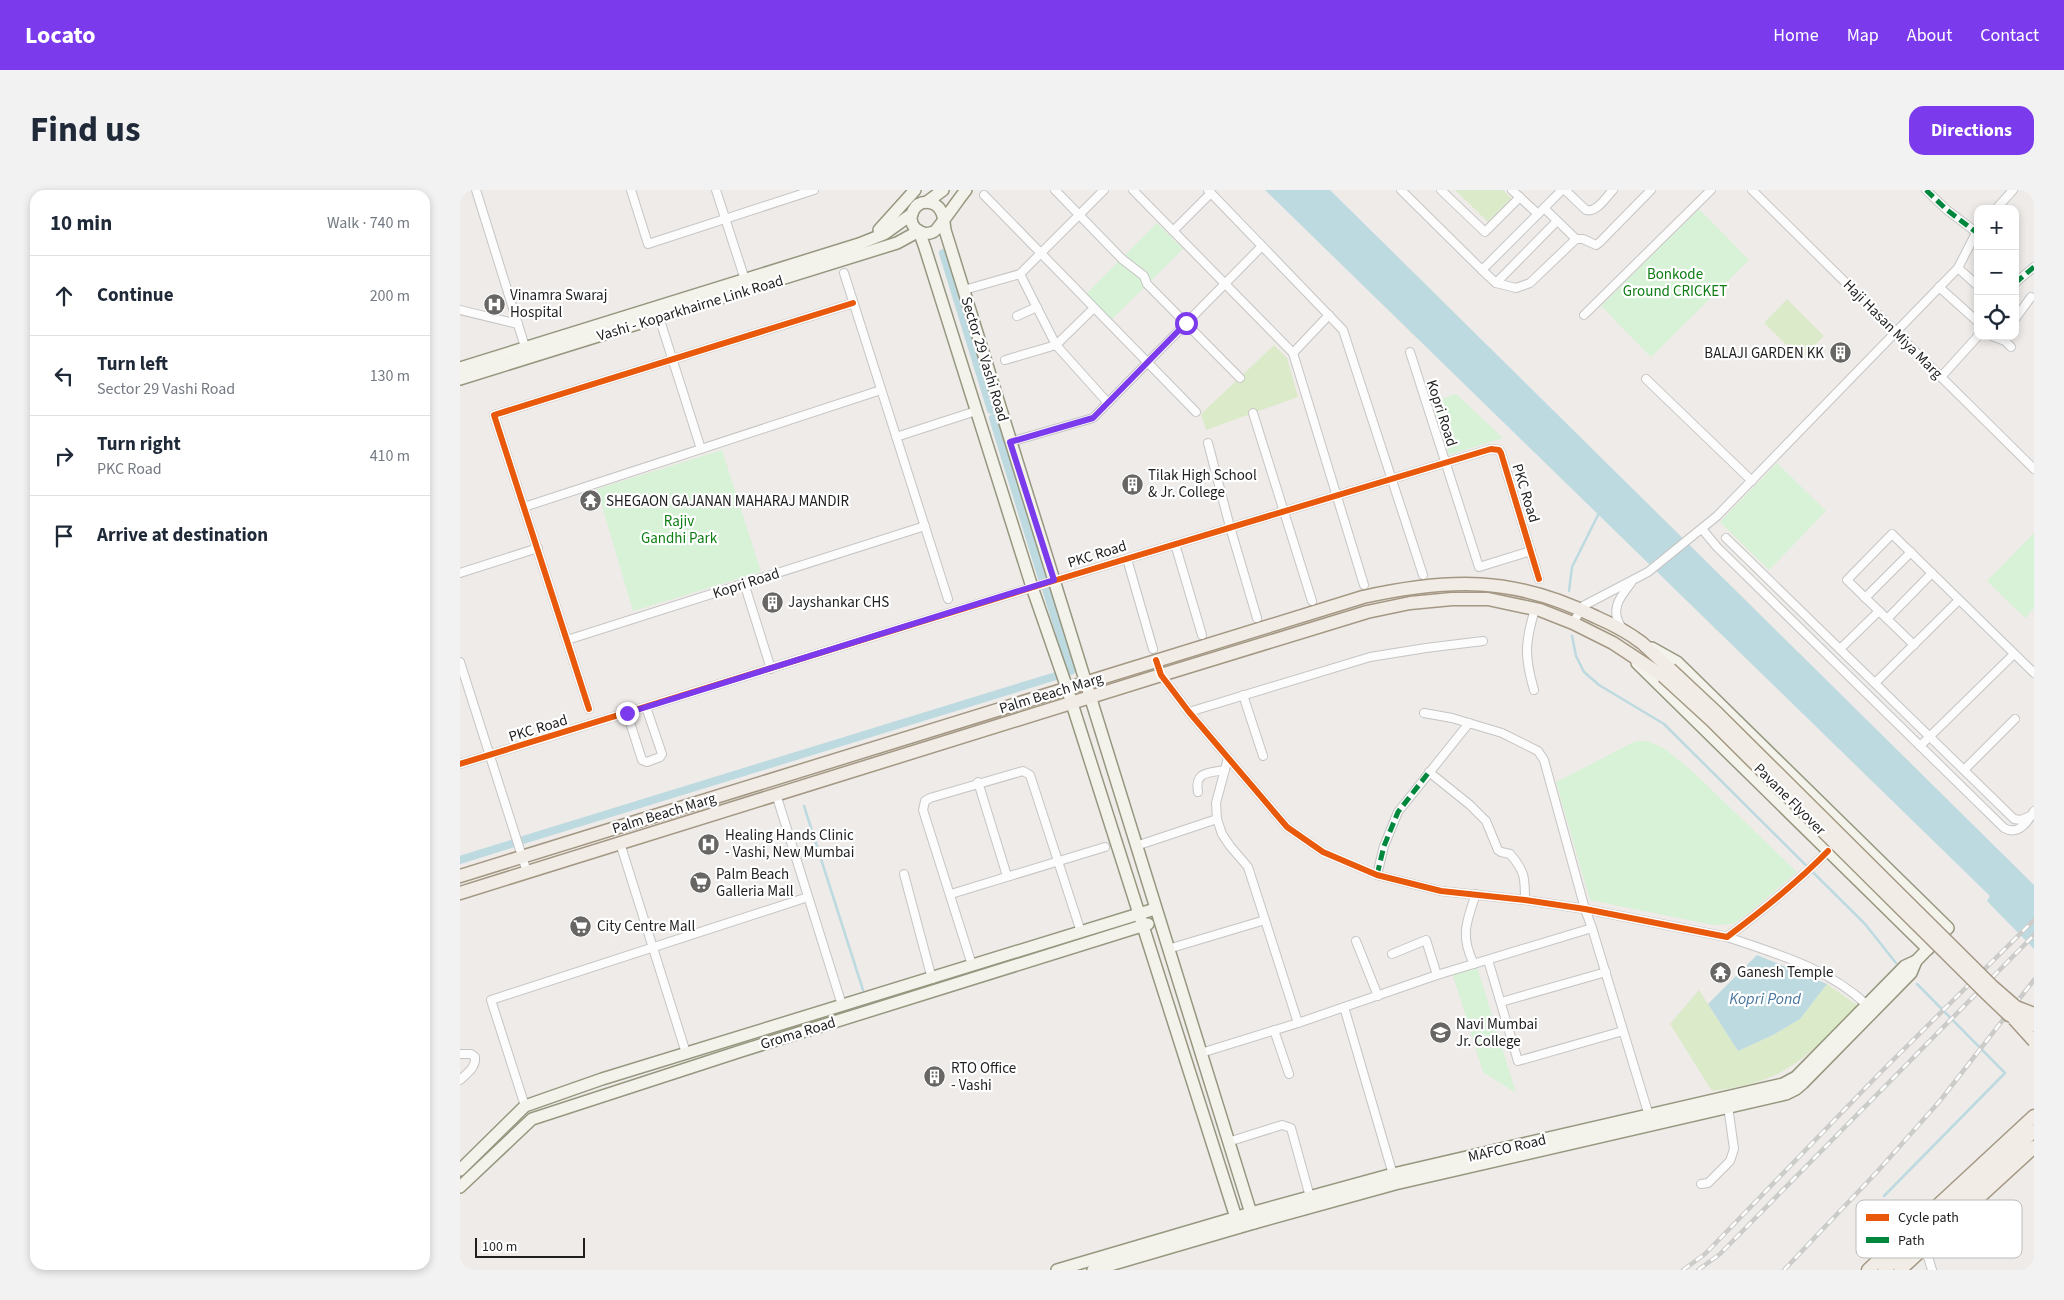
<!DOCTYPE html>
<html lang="en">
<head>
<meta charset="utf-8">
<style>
	:root { --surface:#fff; --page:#f2f2f3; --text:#1f2937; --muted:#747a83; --line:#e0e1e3; --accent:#7c3aed }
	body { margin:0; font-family:"Source Sans 3",sans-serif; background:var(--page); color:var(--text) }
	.controls { position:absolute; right:15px; top:15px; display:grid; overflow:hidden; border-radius:10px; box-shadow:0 2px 8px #0003 }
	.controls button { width:45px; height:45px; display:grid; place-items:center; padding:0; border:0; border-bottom:1px solid var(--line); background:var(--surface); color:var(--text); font:25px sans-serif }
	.scale { position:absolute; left:15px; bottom:12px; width:110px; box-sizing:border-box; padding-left:5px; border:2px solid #1f1f1f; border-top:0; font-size:14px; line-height:18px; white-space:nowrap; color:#1f1f1f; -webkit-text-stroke:4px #fff; paint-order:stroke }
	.stop { position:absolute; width:15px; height:15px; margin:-11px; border:4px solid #7c3aed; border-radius:50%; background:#fff }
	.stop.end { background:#7c3aed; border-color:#fff; box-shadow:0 1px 5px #0008 }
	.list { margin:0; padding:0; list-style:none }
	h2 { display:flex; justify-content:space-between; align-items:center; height:65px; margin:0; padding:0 20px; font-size:21px }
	h2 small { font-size:16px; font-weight:400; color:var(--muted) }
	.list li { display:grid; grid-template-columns:32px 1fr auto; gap:15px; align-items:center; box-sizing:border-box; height:80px; padding:0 20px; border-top:1px solid var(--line) }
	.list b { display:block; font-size:19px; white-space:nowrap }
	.list p { margin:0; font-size:16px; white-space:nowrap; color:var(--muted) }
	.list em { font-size:16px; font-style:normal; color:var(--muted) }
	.icon { flex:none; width:28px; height:28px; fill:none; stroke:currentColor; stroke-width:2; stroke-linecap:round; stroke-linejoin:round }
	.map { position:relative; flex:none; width:1574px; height:1080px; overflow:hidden; border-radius:15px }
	header { display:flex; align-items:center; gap:30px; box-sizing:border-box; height:70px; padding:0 25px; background:var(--accent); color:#fff }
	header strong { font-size:24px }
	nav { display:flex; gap:28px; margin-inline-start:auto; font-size:18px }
	.intro { display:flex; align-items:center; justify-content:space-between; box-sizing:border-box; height:120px; padding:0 30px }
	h1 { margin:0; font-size:35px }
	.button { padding:12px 22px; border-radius:15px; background:var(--accent); color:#fff; font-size:18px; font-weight:700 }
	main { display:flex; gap:30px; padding:0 30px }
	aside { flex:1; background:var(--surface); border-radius:15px; box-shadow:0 2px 8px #0003 }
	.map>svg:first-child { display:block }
</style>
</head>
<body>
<header>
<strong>Locato</strong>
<nav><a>Home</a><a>Map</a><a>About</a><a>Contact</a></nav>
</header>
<div class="intro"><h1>Find us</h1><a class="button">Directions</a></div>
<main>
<aside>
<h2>10 min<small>Walk · 740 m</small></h2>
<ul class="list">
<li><svg class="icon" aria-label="ahead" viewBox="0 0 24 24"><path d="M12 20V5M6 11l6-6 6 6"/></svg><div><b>Continue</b></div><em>200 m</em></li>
<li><svg class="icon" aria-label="left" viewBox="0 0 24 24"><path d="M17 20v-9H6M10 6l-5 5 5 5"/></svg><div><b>Turn left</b><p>Sector 29 Vashi Road</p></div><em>130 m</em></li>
<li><svg class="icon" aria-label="right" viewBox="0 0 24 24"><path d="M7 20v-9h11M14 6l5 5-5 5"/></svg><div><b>Turn right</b><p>PKC Road</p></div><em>410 m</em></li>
<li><svg class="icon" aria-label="arrive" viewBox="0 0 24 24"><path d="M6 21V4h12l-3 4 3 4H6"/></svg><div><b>Arrive at destination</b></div></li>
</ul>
</aside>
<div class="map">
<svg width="1574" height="1080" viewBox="0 0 1574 1080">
	<rect width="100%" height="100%" fill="#eeebe8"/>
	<!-- grass -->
	<g fill="#dbeac8">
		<path d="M 995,0 L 1043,0 L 1052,9 L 1029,33 Z"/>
		<path d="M 1327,109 L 1364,146 L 1341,169 L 1304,133 Z"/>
		<path d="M 814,155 L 827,168 L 838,207 L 746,240 L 741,224 Z"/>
		<path d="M 1367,794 L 1398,816 C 1376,838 1343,873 1315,885 C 1295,894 1274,898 1252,901 L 1210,834 L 1239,800 L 1278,861 L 1313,845 L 1340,829 Z"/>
	</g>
	<!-- park -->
	<g fill="#d7f2d6">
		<path d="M 1239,19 L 1289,70 L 1191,167 L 1141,116 Z"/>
		<path d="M 697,33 L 723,59 L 651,130 L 626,104 Z"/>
		<path d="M 996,204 L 1043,248 L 989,265 L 972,212 Z"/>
		<path d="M 262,260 L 301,382 L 173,421 L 137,299 Z"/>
		<path d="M 1317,273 L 1366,321 L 1309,380 L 1260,332 Z"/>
		<path d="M 1574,343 L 1574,418 L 1565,428 L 1527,391 Z"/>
		<path d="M 1176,551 L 1188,551 L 1205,559 L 1231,580 L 1337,682 L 1290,722 L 1273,734 L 1254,735 L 1130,710 L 1096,592 Z"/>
		<path d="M 1017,777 L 1056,903 L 1023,882 L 993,785 Z"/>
	</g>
	<!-- water -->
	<g fill="#bcdae0">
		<path d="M 805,0 L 870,0 L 1574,695 L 1574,759 L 1527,711 L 1530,706 Z"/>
		<path d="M 1297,765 L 1367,794 L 1340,829 L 1313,845 L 1278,861 L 1248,814 Z"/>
	</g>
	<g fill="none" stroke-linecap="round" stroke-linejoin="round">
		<!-- stream -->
		<g stroke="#bcdae0" stroke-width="2.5">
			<path d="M 1109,401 L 1112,377 L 1140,321"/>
			<path d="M 1112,446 L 1116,466 L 1124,482 L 1139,495 L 1204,534 L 1405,734 L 1436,773"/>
			<path d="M 344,616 L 403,800"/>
			<path d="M 1424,1006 L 1545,883 L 1457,794"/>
		</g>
		<!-- canal -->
		<g stroke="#bcdae0" stroke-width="8">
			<path d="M 483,63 L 531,220"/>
			<path d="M 533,228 L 582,388"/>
			<path d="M 586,399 L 611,481"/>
			<path d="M 63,650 L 596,486"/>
			<path d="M 0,670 L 51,654"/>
		</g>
		<defs>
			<g id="minor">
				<path d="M 16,0 L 66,160"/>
				<path d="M 171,0 L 188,54 L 354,0"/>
				<path d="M 256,0 L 286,93"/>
				<path d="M 595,0 L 662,69 L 684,86 L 687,94 L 780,188"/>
				<path d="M 673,0 L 833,163 L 904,395"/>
				<path d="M 748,0 L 883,140 L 963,385"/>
				<path d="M 941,0 L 1022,80 L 1102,0"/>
				<path d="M 981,0 L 1025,42 L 1060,7"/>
				<path d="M 1052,0 L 1078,24"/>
				<path d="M 1105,0 L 1126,20 C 1137,23 1146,7 1153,0"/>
				<path d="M 1292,0 L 1574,279"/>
				<path d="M 1466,0 L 1487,20 L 1516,42"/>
				<path d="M 524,5 L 736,222"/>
				<path d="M 1084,18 L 1116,49"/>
				<path d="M 1536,19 L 1553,0"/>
				<path d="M 713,41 L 751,3"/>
				<path d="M 1498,78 L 1518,96"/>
				<path d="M 1022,80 L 1036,93 L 1056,98 L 1070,93 L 1116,49 L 1123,49 L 1136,55 L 1139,53 L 1191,0"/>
				<path d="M 384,83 L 488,409"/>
				<path d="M 560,84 L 596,155 L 648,213"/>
				<path d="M 1036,93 L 1097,31"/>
				<path d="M 1555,93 L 1574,77"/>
				<path d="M 1479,97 L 1518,132"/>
				<path d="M 504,100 L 560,84 L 644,0"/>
				<path d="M 0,120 L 58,134"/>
				<path d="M 198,124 L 241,259"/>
				<path d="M 1124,125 L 1251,0"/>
				<path d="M 557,126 L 577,117"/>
				<path d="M 1555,129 L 1571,107"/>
				<path d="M 1532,146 L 1545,151 L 1551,157"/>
				<path d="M 950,162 L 1019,377 L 1071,361"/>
				<path d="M 833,163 L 869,125"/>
				<path d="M 545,170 L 596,155 L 634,118"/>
				<path d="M 1481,187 L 1518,146"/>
				<path d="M 1186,189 L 1292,291"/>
				<path d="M 793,223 L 852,411"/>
				<path d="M 436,247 L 516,221"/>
				<path d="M 550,252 L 633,228 L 802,56"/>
				<path d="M 748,253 L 770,337 L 797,428"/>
				<path d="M 64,317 L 421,200"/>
				<path d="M 1242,339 L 1257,357 L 1544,638 C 1558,646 1568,632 1574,621"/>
				<path d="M 1266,348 L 1554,629 L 1561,630 L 1570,626"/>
				<path d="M 715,354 L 742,445"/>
				<path d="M 667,369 L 693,459"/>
				<path d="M 0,383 L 78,358"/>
				<path d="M 284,393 L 311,479"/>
				<path d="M 1405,408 L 1451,362"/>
				<path d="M 1427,429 L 1472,383"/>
				<path d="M 1113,433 L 1123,416 L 1188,382 L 1257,326 L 1498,78 L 1518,39"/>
				<path d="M 1162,438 C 1149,420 1160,407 1171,393"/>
				<path d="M 107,450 L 465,336"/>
				<path d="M 1454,455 L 1387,390 L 1432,344 L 1574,483"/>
				<path d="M 1380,459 L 1419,421"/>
				<path d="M 696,470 L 701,485 L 729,522 L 827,637 L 863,662 L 917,685 L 981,701 L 1065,710 L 1125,719 L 1267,747 C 1303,720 1337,693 1368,661"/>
				<path d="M 0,472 L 67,682"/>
				<path d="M 1415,493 L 1499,410"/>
				<path d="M 1074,500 C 1064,466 1065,452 1075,419"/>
				<path d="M 783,505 L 803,566"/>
				<path d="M 129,519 L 34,225 L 393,113"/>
				<path d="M 729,522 L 910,467 L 966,458 L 1023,451"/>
				<path d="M 167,523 L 182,570 L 187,572 L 200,567 L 202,564 L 186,517"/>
				<path d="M 964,523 L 992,528 L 1042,543 L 1078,561 L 1084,570 L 1125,719 L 1132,738 L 1190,929"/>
				<path d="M 1460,556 L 1554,464"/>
				<path d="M 768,568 L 756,613 L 757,629 L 762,644 L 770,656 L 788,677 L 838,833"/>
				<path d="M 0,574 L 593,391 L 1031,259 L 1039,260 L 1041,263 L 1079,389"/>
				<path d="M 1504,580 L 1555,529"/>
				<path d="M 969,582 L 1010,615 L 1026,631 L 1038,660 L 1041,662 L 1050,664 C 1065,681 1065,688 1065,710"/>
				<path d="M 518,592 L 547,686"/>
				<path d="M 738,602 C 734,581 749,583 765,580"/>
				<path d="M 316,604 L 382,815"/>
				<path d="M 160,653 L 226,863"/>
				<path d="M 676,656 L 757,629"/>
				<path d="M 444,684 L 472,789"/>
				<path d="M 917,685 L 924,656 L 938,622 L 1009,533"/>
				<path d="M 491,704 L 645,657"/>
				<path d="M 1267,747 C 1317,764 1368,778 1407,815"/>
				<path d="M 896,751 L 918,806"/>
				<path d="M 708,759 L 805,730"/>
				<path d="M 932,764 L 966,750 L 977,785"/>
				<path d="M 1028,770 L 1058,871 L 1163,841"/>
				<path d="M 1014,774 C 1000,746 1006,733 1016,704"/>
				<path d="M 512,775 L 463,620 L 465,611 L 470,608 L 563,581 L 570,585 L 621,742"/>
				<path d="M 1041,812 L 1146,782"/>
				<path d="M 884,817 L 934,988"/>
				<path d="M 814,840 L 829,884"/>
				<path d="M 741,863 L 838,833 L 977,785 L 1132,738"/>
				<path d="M 0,864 L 11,864 L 15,867 C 16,878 7,883 0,890"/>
				<path d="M 65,916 L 31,810 L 348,707"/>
				<path d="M 768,952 L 822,935 L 831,938 L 850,1007"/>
				<path d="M 1241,994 L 1248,993 L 1270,971 L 1274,959 L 1268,916"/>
				<path d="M 1465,1057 L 1472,1080"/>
			</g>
			<g id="secondary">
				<path d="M 506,0 C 500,7 477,41 473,42 C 460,48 446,34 453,21 C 459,9 475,10 481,21 C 484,26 484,34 485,40 L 794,1033"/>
				<path d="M 467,12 L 483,0"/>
				<path d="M 419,40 L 455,0"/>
				<path d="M 459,41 L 465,58 L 572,397 L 607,498 L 779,1037"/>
				<path d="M 0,178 L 399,54 L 424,44 L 452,24"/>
				<path d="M 0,189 L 437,53 L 459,41"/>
				<path d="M 1177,473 L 1468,759"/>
				<path d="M 0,980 L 65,916 L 142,889 L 695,719"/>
				<path d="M 0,997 L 72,929 L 281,861 L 688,734"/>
				<path d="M 597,1080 L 791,1023 L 933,984 L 1323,894 L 1336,887 L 1445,776 L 1456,771"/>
				<path d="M 633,1080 L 794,1033 L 935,994 L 1326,904 L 1336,899 L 1343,893 L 1451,783 L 1456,771 L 1488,738 L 1217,472 L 1192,458"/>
			</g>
			<g id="primary">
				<path d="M 0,686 L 903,407 C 989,388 1054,386 1136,427 C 1152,434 1168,442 1182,453 C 1191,461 1200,470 1210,479"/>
				<path d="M 0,703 L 701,485 L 907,422 L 950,413 L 992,409 L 1028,409 L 1080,420 L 1113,433 L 1153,453 L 1203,486"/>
				<path d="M 1408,1080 L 1574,926"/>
				<path d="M 1424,1080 L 1574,941"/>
				<path d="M 1440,1080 L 1574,957"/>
			</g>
		</defs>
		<!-- minor casing -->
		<use href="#minor" stroke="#c6c5c4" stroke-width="10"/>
		<!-- secondary casing -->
		<use href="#secondary" stroke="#979780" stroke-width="14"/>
		<!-- primary casing -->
		<use href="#primary" stroke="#a49884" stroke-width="15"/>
		<!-- minor -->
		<use href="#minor" stroke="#fcfcfc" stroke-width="8"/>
		<!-- secondary -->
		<use href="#secondary" stroke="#f3f3eb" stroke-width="11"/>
		<!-- primary -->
		<use href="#primary" stroke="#f1ece5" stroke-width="12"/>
		<defs>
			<g id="rail">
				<path d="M 1223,1080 L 1245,1064 L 1419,884 L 1574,730"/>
				<path d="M 1238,1080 L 1260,1064 L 1574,745"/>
				<path d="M 1324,1080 L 1416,983 L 1479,912 L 1574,790"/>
			</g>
		</defs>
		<!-- rail casing -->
		<use href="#rail" stroke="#cbcbca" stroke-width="4.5"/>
		<!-- rail -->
		<use href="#rail" stroke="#fff" stroke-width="2.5" stroke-dasharray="8" stroke-linecap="butt"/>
		<defs>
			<g id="primary-bridge">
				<path d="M 1210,479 L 1258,524 L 1533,797 L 1556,817 L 1574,824"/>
				<path d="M 1203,486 L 1251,530 L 1527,804 L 1549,825 L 1574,835"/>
				<path d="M 1554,829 L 1574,851"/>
			</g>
		</defs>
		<!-- primary-bridge casing -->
		<use href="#primary-bridge" stroke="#a49884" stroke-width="15" stroke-linecap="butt"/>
		<!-- primary-bridge -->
		<use href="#primary-bridge" stroke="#f1ece5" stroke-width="12"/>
		<!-- quiet -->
		<g stroke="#00873e" stroke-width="5" stroke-dasharray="10 5" stroke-linecap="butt">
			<path d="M 1466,0 L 1487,20 L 1516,42"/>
			<path d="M 1555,93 L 1574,77"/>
			<path d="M 917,685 L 924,656 L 938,622 L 969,582"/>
		</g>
		<defs>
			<g id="cycleway">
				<path d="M 696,470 L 701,485 L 729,522 L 827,637 L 863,662 L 917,685 L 981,701 L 1065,710 L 1125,719 L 1267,747 C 1303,720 1337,693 1368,661"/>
				<path d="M 129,519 L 34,225 L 393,113"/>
				<path d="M 0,574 L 593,391 L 1031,259 L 1039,260 L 1041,263 L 1079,389"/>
			</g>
		</defs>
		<!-- cycleway casing -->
		<use href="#cycleway" stroke="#fff" stroke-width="9"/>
		<!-- cycleway -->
		<use href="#cycleway" stroke="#e8590c" stroke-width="6"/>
	</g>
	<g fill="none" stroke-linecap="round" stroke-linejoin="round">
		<!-- route -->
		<path stroke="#7c3aed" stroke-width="6" d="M 167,523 L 594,390 L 550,252 L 633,228 L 726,133"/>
	</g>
	<!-- icons -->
	<defs>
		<symbol id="hospital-disc" viewBox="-11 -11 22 22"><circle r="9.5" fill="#676665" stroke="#fff"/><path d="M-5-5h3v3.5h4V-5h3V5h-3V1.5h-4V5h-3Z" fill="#fff"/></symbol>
		<symbol id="building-disc" viewBox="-11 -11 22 22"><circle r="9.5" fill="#676665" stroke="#fff"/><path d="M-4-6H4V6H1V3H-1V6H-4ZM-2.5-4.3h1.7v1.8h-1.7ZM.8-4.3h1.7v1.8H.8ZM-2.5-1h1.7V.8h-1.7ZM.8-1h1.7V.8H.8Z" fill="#fff"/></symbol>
		<symbol id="temple-disc" viewBox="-11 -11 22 22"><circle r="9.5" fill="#676665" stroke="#fff"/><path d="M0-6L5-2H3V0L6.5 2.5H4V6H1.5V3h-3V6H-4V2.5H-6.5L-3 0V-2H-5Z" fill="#fff"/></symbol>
		<symbol id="supermarket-disc" viewBox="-11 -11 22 22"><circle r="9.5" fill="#676665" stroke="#fff"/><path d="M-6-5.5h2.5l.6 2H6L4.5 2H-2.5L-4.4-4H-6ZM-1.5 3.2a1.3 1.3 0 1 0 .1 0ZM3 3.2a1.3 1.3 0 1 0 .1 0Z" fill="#fff"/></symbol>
		<symbol id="university-disc" viewBox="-11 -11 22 22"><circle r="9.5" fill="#676665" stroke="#fff"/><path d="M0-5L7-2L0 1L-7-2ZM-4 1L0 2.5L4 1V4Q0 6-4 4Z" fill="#fff"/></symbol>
	</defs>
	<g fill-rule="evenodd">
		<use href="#hospital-disc" x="22" y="102" width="25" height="25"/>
		<use href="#building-disc" x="1368" y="150" width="25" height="25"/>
		<use href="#building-disc" x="660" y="282" width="25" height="25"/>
		<use href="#temple-disc" x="118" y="298" width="25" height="25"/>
		<use href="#building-disc" x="300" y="400" width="25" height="25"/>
		<use href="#hospital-disc" x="236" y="642" width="25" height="25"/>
		<use href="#supermarket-disc" x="228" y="680" width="25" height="25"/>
		<use href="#supermarket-disc" x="108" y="724" width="25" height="25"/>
		<use href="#temple-disc" x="1248" y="770" width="25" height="25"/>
		<use href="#university-disc" x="968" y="830" width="25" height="25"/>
		<use href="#building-disc" x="462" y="874" width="25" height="25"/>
	</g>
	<g text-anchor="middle" stroke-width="4.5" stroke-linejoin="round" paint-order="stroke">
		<!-- park labels -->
		<g font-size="15" fill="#0e7d14" stroke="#fff">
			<text x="1215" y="89">Bonkode<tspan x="1215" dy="17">Ground CRICKET</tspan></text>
			<text x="219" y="336">Rajiv<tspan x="219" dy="17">Gandhi Park</tspan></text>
		</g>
		<!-- poi labels -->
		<g font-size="15" fill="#1f1f1f" stroke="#fff" text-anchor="start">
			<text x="50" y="110">Vinamra Swaraj<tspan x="50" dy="17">Hospital</tspan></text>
			<text x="1364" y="168" text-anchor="end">BALAJI GARDEN KK</text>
			<text x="688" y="290">Tilak High School<tspan x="688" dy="17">&amp; Jr. College</tspan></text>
			<text x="146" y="316">SHEGAON GAJANAN MAHARAJ MANDIR</text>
			<text x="328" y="417">Jayshankar CHS</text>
			<text x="265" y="650">Healing Hands Clinic<tspan x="265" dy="17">- Vashi, New Mumbai</tspan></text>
			<text x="256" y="689">Palm Beach<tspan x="256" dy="17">Galleria Mall</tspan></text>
			<text x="137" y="741">City Centre Mall</text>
			<text x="1277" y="787">Ganesh Temple</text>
			<text x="996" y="839">Navi Mumbai<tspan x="996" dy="17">Jr. College</tspan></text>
			<text x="491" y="883">RTO Office<tspan x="491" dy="17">- Vashi</tspan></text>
		</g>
		<!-- street labels -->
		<g font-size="15" fill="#1f1f1f" stroke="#fff">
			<text transform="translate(230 118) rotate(-17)" y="5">Vashi - Koparkhairne Link Road</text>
			<text transform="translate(1433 139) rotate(45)" y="5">Haji Hasan Miya Marg</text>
			<text transform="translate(525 169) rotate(73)" y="5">Sector 29 Vashi Road</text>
			<text transform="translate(982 223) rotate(72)" y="5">Kopri Road</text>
			<text transform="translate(1066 303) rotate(73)" y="5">PKC Road</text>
			<text transform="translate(637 364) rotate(-17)" y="5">PKC Road</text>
			<text transform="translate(286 393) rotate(-18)" y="5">Kopri Road</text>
			<text transform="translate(591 503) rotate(-17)" y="5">Palm Beach Marg</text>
			<text transform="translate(78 538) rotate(-17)" y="5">PKC Road</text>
			<text transform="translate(1330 609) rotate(45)" y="5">Pavane Flyover</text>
			<text transform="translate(204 623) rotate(-17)" y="5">Palm Beach Marg</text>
			<text transform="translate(338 843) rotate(-17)" y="5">Groma Road</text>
			<text transform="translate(1047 958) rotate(-13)" y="5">MAFCO Road</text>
		</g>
		<!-- water labels -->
		<g font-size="16" font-style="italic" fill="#47769e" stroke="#fff">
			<text x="1305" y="814">Kopri Pond</text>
		</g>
	</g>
	<!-- legend -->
	<rect x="1396" y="1010" width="166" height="58" rx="8" fill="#fff" stroke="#bcbcbc" stroke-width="1"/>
	<rect x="1406" y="1024" width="23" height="7" fill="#e8590c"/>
	<rect x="1406" y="1047" width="23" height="6" fill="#00873e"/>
	<g font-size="14" fill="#1f1f1f">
		<text x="1438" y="1032">Cycle path</text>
		<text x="1438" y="1055">Path</text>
	</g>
</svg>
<div class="controls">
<button>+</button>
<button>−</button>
<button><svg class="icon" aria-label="locate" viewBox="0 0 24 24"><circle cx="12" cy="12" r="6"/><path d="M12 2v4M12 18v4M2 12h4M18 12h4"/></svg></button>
</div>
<div class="scale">100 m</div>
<div class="stop" style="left:726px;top:133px"></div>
<div class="stop end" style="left:167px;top:523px"></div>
</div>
</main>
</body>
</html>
